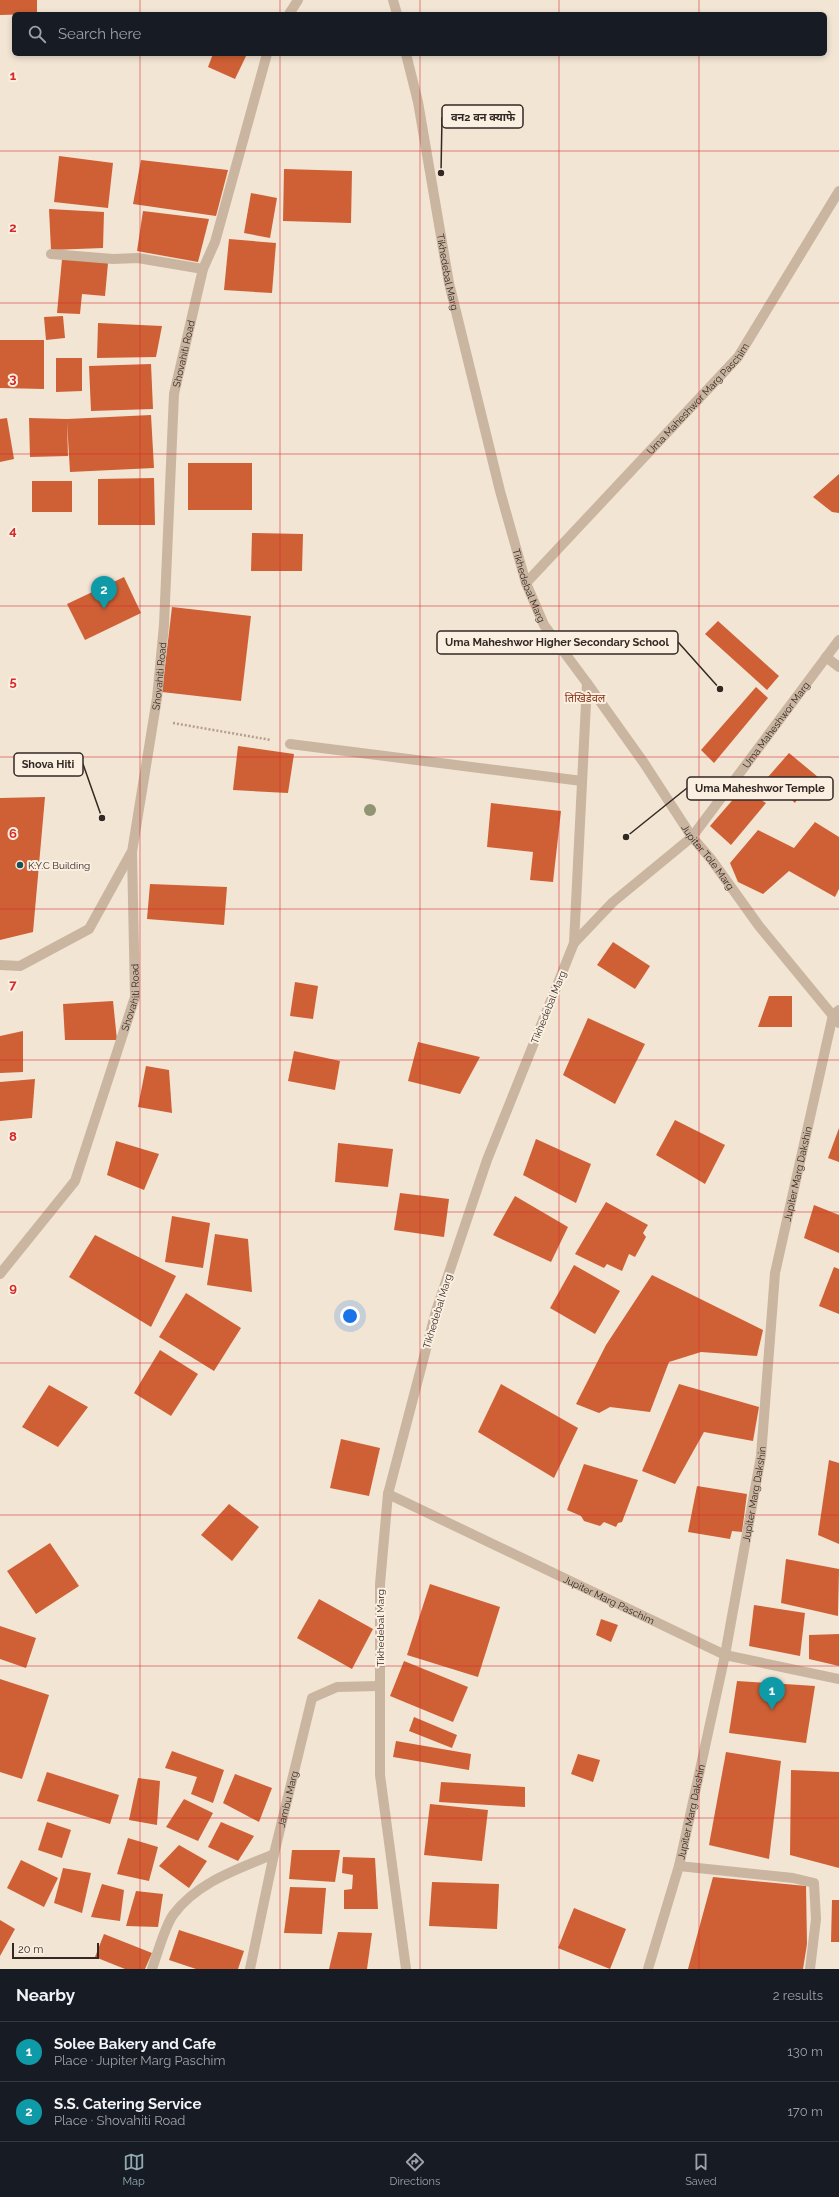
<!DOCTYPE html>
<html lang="en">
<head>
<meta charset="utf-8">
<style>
	:root { --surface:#171b24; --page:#242831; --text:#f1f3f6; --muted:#9ea1a6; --line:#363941; --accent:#8faaae }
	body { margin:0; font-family:Raleway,"Noto Sans Devanagari",sans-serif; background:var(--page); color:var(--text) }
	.scale { position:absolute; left:12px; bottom:10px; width:87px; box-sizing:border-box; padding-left:4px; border:2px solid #332924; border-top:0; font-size:11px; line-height:14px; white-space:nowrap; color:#332924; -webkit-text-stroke:3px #faefe0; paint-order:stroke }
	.you { position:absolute; left:350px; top:1316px; width:14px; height:14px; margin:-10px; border:3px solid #fff; border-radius:50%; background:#1a73e8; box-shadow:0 0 0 6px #1a73e833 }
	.badge { display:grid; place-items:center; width:26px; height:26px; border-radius:50%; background:var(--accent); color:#fff; font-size:13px; font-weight:700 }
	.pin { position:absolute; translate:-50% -33px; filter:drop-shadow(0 1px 2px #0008) }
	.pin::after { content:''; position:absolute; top:21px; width:14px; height:12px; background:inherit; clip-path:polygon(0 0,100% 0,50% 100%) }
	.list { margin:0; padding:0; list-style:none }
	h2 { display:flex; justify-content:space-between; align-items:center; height:52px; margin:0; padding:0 16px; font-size:17px }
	h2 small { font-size:13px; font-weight:400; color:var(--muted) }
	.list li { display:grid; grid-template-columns:26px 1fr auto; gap:12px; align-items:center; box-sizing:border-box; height:60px; padding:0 16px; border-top:1px solid var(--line) }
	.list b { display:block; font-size:15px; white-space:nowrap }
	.list p { margin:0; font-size:13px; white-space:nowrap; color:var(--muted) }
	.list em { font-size:13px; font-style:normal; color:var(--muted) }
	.icon { flex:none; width:22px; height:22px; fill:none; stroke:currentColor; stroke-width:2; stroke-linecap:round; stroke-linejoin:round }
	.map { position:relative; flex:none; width:839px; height:1969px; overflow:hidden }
	.search { position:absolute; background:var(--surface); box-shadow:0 2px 6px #0003; left:12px; right:12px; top:12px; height:44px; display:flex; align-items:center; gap:10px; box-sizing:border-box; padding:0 14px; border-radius:6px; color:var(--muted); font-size:15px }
	.sheet { height:172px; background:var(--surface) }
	nav { display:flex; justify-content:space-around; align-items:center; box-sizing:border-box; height:56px; border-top:1px solid var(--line); background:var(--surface); font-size:11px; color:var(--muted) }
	nav a { display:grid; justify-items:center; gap:2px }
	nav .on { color:var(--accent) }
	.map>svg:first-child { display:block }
</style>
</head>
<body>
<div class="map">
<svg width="839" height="1969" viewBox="0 0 839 1969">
	<rect width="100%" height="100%" fill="#f2e5d4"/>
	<!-- building -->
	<g fill="#cf6035">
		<path d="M 0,0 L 37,0 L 37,14 L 0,15 Z"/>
		<path d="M 213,54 L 247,54 L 235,79 L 208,67 Z"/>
		<path d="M 59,156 L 113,163 L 108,208 L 54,202 Z"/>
		<path d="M 141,160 L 228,170 L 216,216 L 133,204 Z"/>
		<path d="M 284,169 L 352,171 L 351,223 L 283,221 Z"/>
		<path d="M 251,193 L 277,198 L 270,238 L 244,233 Z"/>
		<path d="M 49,209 L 104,212 L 103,248 L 51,250 Z"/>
		<path d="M 143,211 L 209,219 L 198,262 L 137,251 Z"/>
		<path d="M 229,239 L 276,243 L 272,293 L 224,290 Z"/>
		<path d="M 62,259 L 108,263 L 105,296 L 82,294 L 80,314 L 57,313 Z"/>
		<path d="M 63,316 L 65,338 L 46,340 L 44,317 Z"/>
		<path d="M 98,323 L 162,326 L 156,357 L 97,358 Z"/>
		<path d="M 0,340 L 44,340 L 44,389 L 0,388 Z"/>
		<path d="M 56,358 L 82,358 L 82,391 L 56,392 Z"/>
		<path d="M 151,364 L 153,409 L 91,411 L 89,366 Z"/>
		<path d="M 151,415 L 154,468 L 70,472 L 67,422 L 68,456 L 30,457 L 29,418 L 67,419 Z"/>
		<path d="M 7,418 L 14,459 L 0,462 L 0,419 Z"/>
		<rect x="188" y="463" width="64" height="47"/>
		<path d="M 839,474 L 839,513 L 832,512 L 813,497 Z"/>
		<path d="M 154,478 L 155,525 L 98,525 L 98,479 Z"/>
		<rect x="32" y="481" width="40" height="31"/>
		<path d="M 252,533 L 303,534 L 302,571 L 251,571 Z"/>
		<path d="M 124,577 L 141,613 L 85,640 L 67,604 Z"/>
		<path d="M 172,607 L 251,616 L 241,701 L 162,692 Z"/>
		<path d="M 718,621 L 779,676 L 767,690 L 705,634 Z"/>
		<path d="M 756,687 L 768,698 L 714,763 L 701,750 Z"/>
		<path d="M 238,746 L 294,754 L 288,793 L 233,790 Z"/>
		<path d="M 789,753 L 824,782 L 809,797 L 802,791 L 795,803 L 768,777 Z"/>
		<path d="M 743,788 L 766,803 L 731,845 L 710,826 Z"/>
		<path d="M 45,797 L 33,932 L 0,940 L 0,798 Z"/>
		<path d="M 491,803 L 561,811 L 553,882 L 530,880 L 533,852 L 487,847 Z"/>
		<path d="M 815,822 L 839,837 L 839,889 L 835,897 L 789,871 L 763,894 L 738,882 L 730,863 L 758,830 L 794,848 Z"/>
		<path d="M 150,884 L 227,887 L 224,925 L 147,919 Z"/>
		<path d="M 613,942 L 650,966 L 635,989 L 597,965 Z"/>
		<path d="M 295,982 L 318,986 L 313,1019 L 290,1016 Z"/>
		<path d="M 769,996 L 792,996 L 792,1027 L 758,1027 Z"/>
		<path d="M 113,1001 L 117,1040 L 65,1040 L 63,1004 Z"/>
		<path d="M 588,1018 L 645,1044 L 615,1104 L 563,1075 Z"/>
		<path d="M 23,1031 L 23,1072 L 0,1073 L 0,1036 Z"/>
		<path d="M 418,1042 L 480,1057 L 460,1094 L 408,1081 Z"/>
		<path d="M 294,1051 L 340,1061 L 335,1090 L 288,1081 Z"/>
		<path d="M 146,1066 L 169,1070 L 172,1113 L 138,1107 Z"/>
		<path d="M 35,1079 L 32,1118 L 0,1121 L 0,1082 Z"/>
		<path d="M 675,1120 L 725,1145 L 705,1184 L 656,1155 Z"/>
		<path d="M 839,1128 L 839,1162 L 828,1158 Z"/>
		<path d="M 536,1139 L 591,1164 L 576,1203 L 523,1175 Z"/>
		<path d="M 116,1141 L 159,1154 L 144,1190 L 107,1175 Z"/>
		<path d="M 338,1143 L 393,1149 L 388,1187 L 335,1182 Z"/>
		<path d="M 400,1193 L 449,1199 L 444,1237 L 394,1230 Z"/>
		<path d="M 515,1196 L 568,1227 L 551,1262 L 493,1235 Z"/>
		<path d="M 606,1202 L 648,1225 L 643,1233 L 646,1237 L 635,1257 L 629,1254 L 622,1271 L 607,1264 L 604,1268 L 575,1254 Z"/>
		<path d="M 814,1205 L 839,1215 L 839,1253 L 804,1238 Z"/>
		<path d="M 172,1216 L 210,1223 L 203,1268 L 165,1262 Z"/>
		<path d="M 215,1234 L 248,1239 L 252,1292 L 207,1285 Z"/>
		<path d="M 95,1235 L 176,1276 L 151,1327 L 69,1277 Z"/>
		<path d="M 574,1265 L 620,1291 L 595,1334 L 550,1308 Z"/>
		<path d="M 834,1267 L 839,1269 L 839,1314 L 819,1306 Z"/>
		<path d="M 652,1275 L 763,1330 L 757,1356 L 701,1352 L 669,1362 L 650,1412 L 610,1407 L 599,1413 L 576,1404 L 606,1345 Z"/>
		<path d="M 186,1293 L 241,1328 L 214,1371 L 159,1337 Z"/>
		<path d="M 160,1350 L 198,1374 L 171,1416 L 134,1393 Z"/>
		<path d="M 501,1384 L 578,1428 L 554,1478 L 478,1432 Z"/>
		<path d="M 679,1384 L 759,1407 L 753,1441 L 704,1432 L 675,1484 L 642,1471 Z"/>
		<path d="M 49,1385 L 88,1407 L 58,1447 L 22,1427 Z"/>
		<path d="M 341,1439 L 380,1448 L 369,1496 L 330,1488 Z"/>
		<path d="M 829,1460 L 839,1463 L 839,1544 L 818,1535 Z"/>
		<path d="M 584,1464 L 638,1480 L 622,1522 L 618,1523 L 616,1527 L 604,1522 L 600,1526 L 584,1521 L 581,1516 L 567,1510 Z"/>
		<path d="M 697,1486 L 747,1494 L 742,1532 L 732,1531 L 730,1539 L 688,1532 Z"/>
		<path d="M 229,1504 L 259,1527 L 232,1561 L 201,1535 Z"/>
		<path d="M 50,1543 L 79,1586 L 36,1614 L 7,1571 Z"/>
		<path d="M 786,1559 L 839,1569 L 838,1616 L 781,1603 Z"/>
		<path d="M 430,1584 L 500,1607 L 478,1677 L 407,1655 Z"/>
		<path d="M 319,1599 L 373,1629 L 352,1669 L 297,1638 Z"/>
		<path d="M 754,1605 L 805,1613 L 800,1656 L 749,1646 Z"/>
		<path d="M 601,1619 L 618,1625 L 611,1642 L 596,1635 Z"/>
		<path d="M 0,1626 L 36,1638 L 26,1668 L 0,1659 Z"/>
		<path d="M 839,1634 L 839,1666 L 809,1659 L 809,1635 Z"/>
		<path d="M 404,1661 L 468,1687 L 453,1722 L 390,1696 Z"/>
		<path d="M 0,1679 L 49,1695 L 22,1779 L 0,1772 Z"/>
		<path d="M 737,1681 L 815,1686 L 806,1743 L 729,1733 Z"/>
		<path d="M 414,1717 L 457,1735 L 452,1748 L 409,1731 Z"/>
		<path d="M 396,1741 L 471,1754 L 469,1770 L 393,1757 Z"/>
		<path d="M 172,1751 L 224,1770 L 213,1803 L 191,1794 L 197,1777 L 165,1768 Z"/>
		<path d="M 726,1752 L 781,1761 L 769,1859 L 709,1845 Z"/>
		<path d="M 578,1754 L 600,1760 L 593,1782 L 571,1774 Z"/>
		<path d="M 791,1770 L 839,1772 L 839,1868 L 790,1855 Z"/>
		<path d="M 47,1772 L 119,1795 L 110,1824 L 37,1801 Z"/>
		<path d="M 235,1774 L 272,1788 L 259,1822 L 223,1803 Z"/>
		<path d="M 138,1778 L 160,1781 L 157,1825 L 129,1820 Z"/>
		<path d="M 441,1782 L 525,1787 L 525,1807 L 439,1802 Z"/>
		<path d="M 184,1799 L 213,1813 L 198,1841 L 166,1827 Z"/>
		<path d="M 430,1804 L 488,1810 L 482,1861 L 424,1855 Z"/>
		<path d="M 47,1822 L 71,1830 L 62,1858 L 38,1850 Z"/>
		<path d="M 221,1822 L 254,1836 L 238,1861 L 208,1847 Z"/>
		<path d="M 128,1838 L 158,1847 L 149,1881 L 117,1874 Z"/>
		<path d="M 179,1845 L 207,1861 L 189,1888 L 159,1866 Z"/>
		<path d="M 292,1850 L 340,1850 L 335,1882 L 289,1879 Z"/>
		<path d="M 343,1857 L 375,1858 L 378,1909 L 344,1909 L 344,1890 L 352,1889 L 353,1875 L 342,1873 Z"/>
		<path d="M 21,1860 L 58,1878 L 44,1907 L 7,1888 Z"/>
		<path d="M 63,1868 L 91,1873 L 82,1913 L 54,1903 Z"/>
		<path d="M 713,1877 L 806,1886 L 807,1944 L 803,1969 L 688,1969 Z"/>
		<path d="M 432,1882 L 499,1884 L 497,1929 L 429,1926 Z"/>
		<path d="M 102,1884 L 124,1890 L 120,1921 L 91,1917 Z"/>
		<path d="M 290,1887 L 326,1888 L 322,1934 L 284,1933 Z"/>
		<path d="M 136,1891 L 163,1894 L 158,1927 L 126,1926 Z"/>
		<path d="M 832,1900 L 839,1900 L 839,1942 L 831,1942 Z"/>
		<path d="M 574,1908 L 626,1929 L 610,1969 L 558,1948 Z"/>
		<path d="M 0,1920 L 15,1929 L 0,1956 Z"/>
		<path d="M 179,1930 L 244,1951 L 238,1969 L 196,1969 L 169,1960 Z"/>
		<path d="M 338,1932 L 372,1933 L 367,1969 L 329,1969 Z"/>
		<path d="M 104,1934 L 152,1953 L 145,1969 L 125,1969 L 95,1957 Z"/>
	</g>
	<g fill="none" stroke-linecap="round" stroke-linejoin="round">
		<!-- path -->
		<path stroke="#b69e8a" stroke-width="2.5" stroke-dasharray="2 2" stroke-linecap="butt" d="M 173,723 L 271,740"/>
		<!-- minor -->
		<g stroke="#cab5a0" stroke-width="10">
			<path d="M 393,0 L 397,14"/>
			<path d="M 289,14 L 298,0"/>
			<path id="s1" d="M 406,54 L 418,102 L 449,283 L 500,491 L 526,583 L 544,625 L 587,683 L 574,943 L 487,1160 L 436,1311 L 388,1494 L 380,1584 L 380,1775 L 406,1969"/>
			<path d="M 51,254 L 113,259 L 138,258 L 203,269"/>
			<path id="s2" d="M 526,583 L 738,357 L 839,191"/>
			<path d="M 826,657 L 839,667"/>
			<path id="s3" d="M 587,683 L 644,763 L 692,837 L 711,859 L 759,926 L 839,1023"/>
			<path d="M 290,744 L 582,781"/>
			<path id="s4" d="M 574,943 L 613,902 L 692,837 L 839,640"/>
			<path d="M 0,965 L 20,966 L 89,929 L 131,853"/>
			<path id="s5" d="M 0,1274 L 75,1181 L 135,997 L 132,852 L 157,698 L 164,625 L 174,394 L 203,269 L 215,242 L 267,54"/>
			<path id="s6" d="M 388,1494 L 725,1655 L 839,1679"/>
			<path d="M 679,1866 L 793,1878 L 814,1883 L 816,1919 L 810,1969"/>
			<path d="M 152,1969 C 157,1955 165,1926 173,1915 C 197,1882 238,1869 274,1854"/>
			<path id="s7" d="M 250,1969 L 274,1854 L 312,1698 L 337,1687 L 379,1686"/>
			<path id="s8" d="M 648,1969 L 679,1866 L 725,1655 L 761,1456 L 775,1273 L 833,1015 L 839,1010"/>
		</g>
	</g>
	<!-- trees -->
	<circle fill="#919574" cx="370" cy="810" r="6"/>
	<!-- grid -->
	<path fill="none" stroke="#d62828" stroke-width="1" stroke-opacity="0.55" d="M 140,0 L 140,14M 280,0 L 280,14M 420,0 L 420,14M 559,0 L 559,14M 699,0 L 699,14M 140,54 L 140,1969M 280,54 L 280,1969M 420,54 L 420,1969M 559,54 L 559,1969M 699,54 L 699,1969M 0,151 L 839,151M 0,303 L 839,303M 0,454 L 839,454M 0,606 L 839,606M 0,757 L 839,757M 0,909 L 839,909M 0,1060 L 839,1060M 0,1212 L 839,1212M 0,1363 L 839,1363M 0,1515 L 839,1515M 0,1666 L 839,1666M 0,1818 L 839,1818"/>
	<!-- markers -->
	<circle fill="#175057" stroke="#faefe0" stroke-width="1.5" cx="20" cy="865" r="4"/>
	<g text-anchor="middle" stroke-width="4" stroke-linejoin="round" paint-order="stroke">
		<!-- street labels -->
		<g font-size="10" fill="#332924" stroke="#faefe0">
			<text dy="4" stroke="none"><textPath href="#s1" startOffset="222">Tikhedebal Marg</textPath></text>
			<text dy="4" stroke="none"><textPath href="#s5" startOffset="960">Shovahiti Road</textPath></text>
			<text dy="4" stroke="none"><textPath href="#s2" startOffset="252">Uma Maheshwor Marg Paschim</textPath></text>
			<text dy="4" stroke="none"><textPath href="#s1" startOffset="546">Tikhedebal Marg</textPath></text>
			<text dy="4" stroke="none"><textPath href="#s5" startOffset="636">Shovahiti Road</textPath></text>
			<text dy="4" stroke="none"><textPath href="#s4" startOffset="299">Uma Maheshwor Marg</textPath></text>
			<text dy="4" stroke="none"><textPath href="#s3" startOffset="212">Jupiter Tole Marg</textPath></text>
			<text dy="4" stroke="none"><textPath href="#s5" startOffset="312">Shovahiti Road</textPath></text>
			<text transform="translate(548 1007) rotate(-68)" y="4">Tikhedebal Marg</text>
			<text dy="4" stroke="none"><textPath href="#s8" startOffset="811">Jupiter Marg Dakshin</textPath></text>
			<text transform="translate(437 1311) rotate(-73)" y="4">Tikhedebal Marg</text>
			<text dy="4" stroke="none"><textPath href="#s8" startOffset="487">Jupiter Marg Dakshin</textPath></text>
			<text dy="4" stroke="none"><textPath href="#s6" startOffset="245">Jupiter Marg Paschim</textPath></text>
			<text transform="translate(380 1628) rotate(-90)" y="4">Tikhedebal Marg</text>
			<text dy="4" stroke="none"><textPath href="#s7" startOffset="174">Jambu Marg</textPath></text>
			<text dy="4" stroke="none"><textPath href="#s8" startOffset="163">Jupiter Marg Dakshin</textPath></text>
		</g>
		<!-- poi labels -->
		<g font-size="10" fill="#332924" stroke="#faefe0" text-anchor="start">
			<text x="28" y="869">K.Y.C Building</text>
		</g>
		<!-- neighbourhood labels -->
		<g font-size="11" fill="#873617" stroke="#faefe0">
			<text x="585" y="702">तिखिडेवल</text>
		</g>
	</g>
	<g font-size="13" text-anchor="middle" font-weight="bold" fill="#d62828" stroke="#faefe0" stroke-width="4" stroke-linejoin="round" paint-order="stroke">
		<text x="13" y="80">1</text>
		<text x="13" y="232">2</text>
		<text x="13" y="383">3</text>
		<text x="13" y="535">4</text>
		<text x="13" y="686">5</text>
		<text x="13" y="838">6</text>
		<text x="13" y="989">7</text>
		<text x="13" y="1141">8</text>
		<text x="13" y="1292">9</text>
	</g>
	<!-- callouts -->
	<path fill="none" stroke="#332924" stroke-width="1.5" d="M441 173L442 117M720 689L678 642M102 818L83 764M626 837L687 788"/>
	<g fill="#332924" stroke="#faefe0" stroke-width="1.5">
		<circle cx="441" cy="173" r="4"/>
		<circle cx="720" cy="689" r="4"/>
		<circle cx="102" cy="818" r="4"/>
		<circle cx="626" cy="837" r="4"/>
	</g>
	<g fill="#faefe0" stroke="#332924" stroke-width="1.5">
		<rect x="442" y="105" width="81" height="23" rx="4"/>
		<rect x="437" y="631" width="241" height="23" rx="4"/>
		<rect x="14" y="753" width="69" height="23" rx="4"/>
		<rect x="687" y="777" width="146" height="23" rx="4"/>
	</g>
	<g font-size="11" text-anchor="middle" font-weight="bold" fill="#332924">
		<text x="483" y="121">वन2 वन क्याफे</text>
		<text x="557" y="646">Uma Maheshwor Higher Secondary School</text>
		<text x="48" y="768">Shova Hiti</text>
		<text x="760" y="792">Uma Maheshwor Temple</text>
	</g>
</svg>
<div class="scale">20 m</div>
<div class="you"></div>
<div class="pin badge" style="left:772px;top:1710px;background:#0f9aa8">1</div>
<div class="pin badge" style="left:104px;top:609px;background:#0f9aa8">2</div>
<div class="search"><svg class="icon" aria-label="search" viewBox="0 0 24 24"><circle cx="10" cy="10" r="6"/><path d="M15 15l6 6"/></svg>Search here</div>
</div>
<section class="sheet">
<h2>Nearby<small>2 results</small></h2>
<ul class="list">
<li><span class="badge" style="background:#0f9aa8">1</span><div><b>Solee Bakery and Cafe</b><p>Place · Jupiter Marg Paschim</p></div><em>130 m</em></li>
<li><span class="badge" style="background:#0f9aa8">2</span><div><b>S.S. Catering Service</b><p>Place · Shovahiti Road</p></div><em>170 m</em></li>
</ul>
</section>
<nav>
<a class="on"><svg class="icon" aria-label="map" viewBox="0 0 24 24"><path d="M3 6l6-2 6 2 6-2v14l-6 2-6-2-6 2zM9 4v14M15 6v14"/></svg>Map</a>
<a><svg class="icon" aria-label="directions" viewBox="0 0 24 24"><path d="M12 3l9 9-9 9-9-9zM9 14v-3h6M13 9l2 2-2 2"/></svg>Directions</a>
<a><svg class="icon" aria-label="saved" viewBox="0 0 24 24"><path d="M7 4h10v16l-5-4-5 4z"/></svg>Saved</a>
</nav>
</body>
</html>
